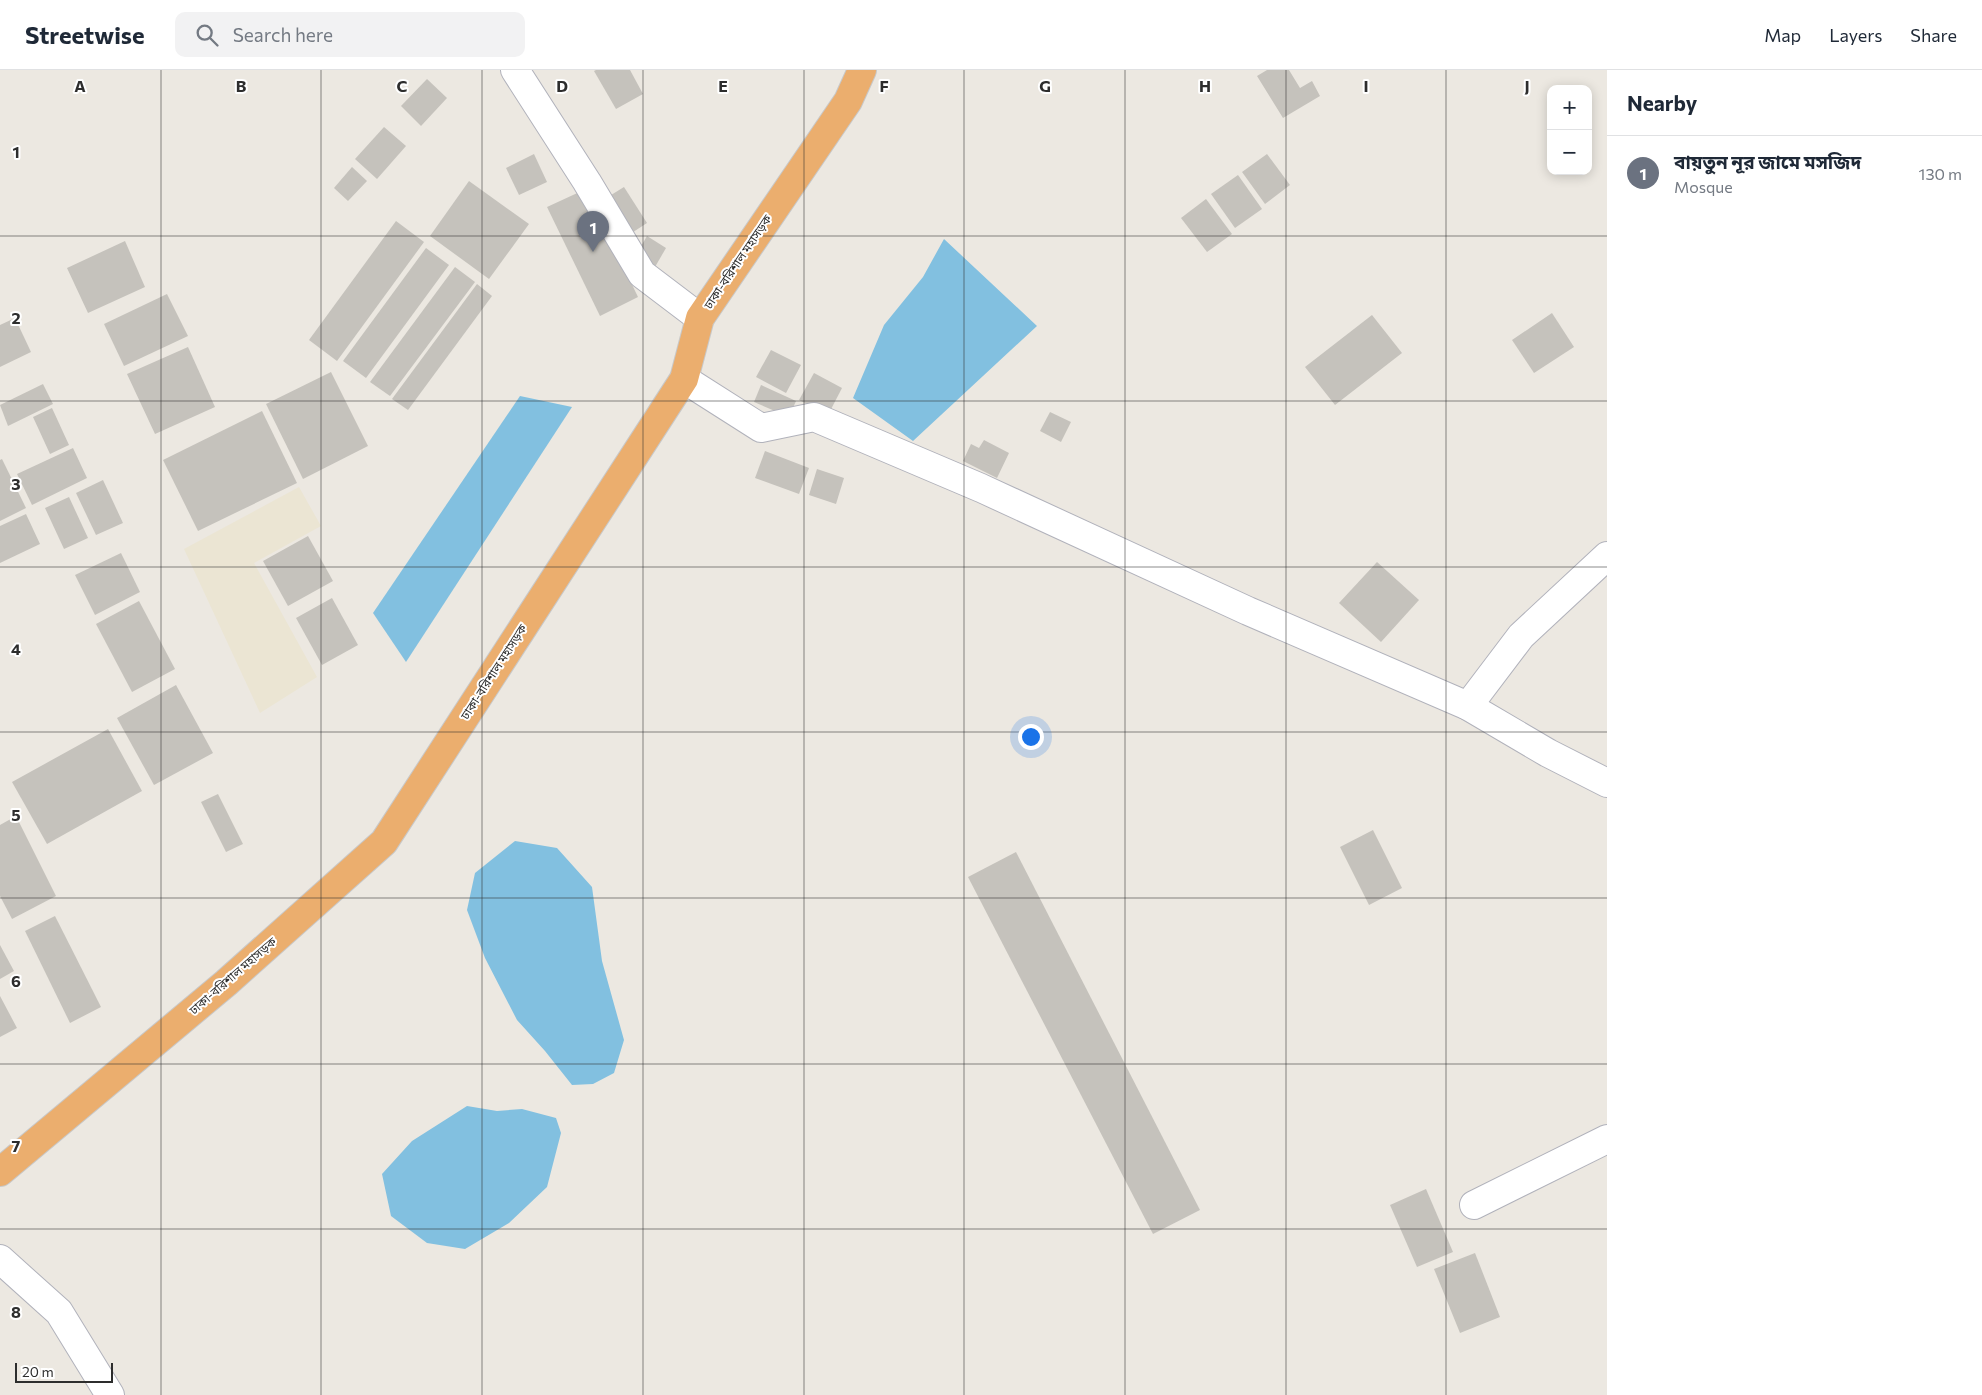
<!DOCTYPE html>
<html lang="en">
<head>
<meta charset="utf-8">
<style>
	:root { --surface:#fff; --page:#f2f2f3; --text:#1f2937; --muted:#747a83; --line:#e0e1e3; --accent:#1a73e8 }
	body { margin:0; font-family:Commissioner,"Noto Sans Bengali",sans-serif; background:var(--page); color:var(--text) }
	.controls { position:absolute; right:15px; top:15px; display:grid; overflow:hidden; border-radius:10px; box-shadow:0 2px 12px #0003 }
	.controls button { width:45px; height:45px; display:grid; place-items:center; padding:0; border:0; border-bottom:1px solid var(--line); background:var(--surface); color:var(--text); font:25px sans-serif }
	.scale { position:absolute; left:15px; bottom:12px; width:98px; box-sizing:border-box; padding-left:5px; border:2px solid #2d2d2d; border-top:0; font-size:14px; line-height:18px; white-space:nowrap; color:#2d2d2d; -webkit-text-stroke:4px #fff; paint-order:stroke }
	.you { position:absolute; left:1030px; top:666px; width:18px; height:18px; margin:-12px; border:4px solid #fff; border-radius:50%; background:#1a73e8; box-shadow:0 0 0 8px #1a73e833 }
	.badge { display:grid; place-items:center; width:32px; height:32px; border-radius:50%; background:var(--accent); color:#fff; font-size:16px; font-weight:700 }
	.pin { position:absolute; translate:-50% -41px; filter:drop-shadow(0 1px 2px #0008) }
	.pin::after { content:''; position:absolute; top:26px; width:18px; height:15px; background:inherit; clip-path:polygon(0 0,100% 0,50% 100%) }
	.list { margin:0; padding:0; list-style:none }
	h2 { display:flex; justify-content:space-between; align-items:center; height:65px; margin:0; padding:0 20px; font-size:21px }
	h2 small { font-size:16px; font-weight:400; color:var(--muted) }
	.list li { display:grid; grid-template-columns:32px 1fr auto; gap:15px; align-items:center; box-sizing:border-box; height:75px; padding:0 20px; border-top:1px solid var(--line) }
	.list b { display:block; font-size:19px; white-space:nowrap }
	.list p { margin:0; font-size:16px; white-space:nowrap; color:var(--muted) }
	.list em { font-size:16px; font-style:normal; color:var(--muted) }
	.icon { flex:none; width:28px; height:28px; fill:none; stroke:currentColor; stroke-width:2; stroke-linecap:round; stroke-linejoin:round }
	.map { position:relative; flex:none; width:1607px; height:1325px; overflow:hidden }
	header { display:flex; align-items:center; gap:30px; box-sizing:border-box; height:70px; padding:0 25px; background:var(--surface); border-bottom:1px solid var(--line) }
	header strong { font-size:24px }
	nav { display:flex; gap:28px; margin-inline-start:auto; font-size:18px }
	.search { width:350px; height:45px; background:var(--page); display:flex; align-items:center; gap:12px; box-sizing:border-box; padding:0 18px; border-radius:10px; color:var(--muted); font-size:19px }
	main { display:flex }
	aside { flex:1; background:var(--surface) }
	.map>svg:first-child { display:block }
</style>
</head>
<body>
<header>
<strong>Streetwise</strong>
<div class="search"><svg class="icon" aria-label="search" viewBox="0 0 24 24"><circle cx="10" cy="10" r="6"/><path d="M15 15l6 6"/></svg>Search here</div>
<nav><a>Map</a><a>Layers</a><a>Share</a></nav>
</header>
<main>
<div class="map">
<svg width="1607" height="1325" viewBox="0 0 1607 1325">
	<rect width="100%" height="100%" fill="#ece8e1"/>
	<!-- education -->
	<path fill="#ebe5d3" d="M 299,417 L 321,456 L 254,493 L 317,607 L 260,643 L 184,479 Z"/>
	<!-- water -->
	<g fill="#82c0e0">
		<path d="M 944,169 L 1037,256 L 913,371 L 853,328 L 884,255 L 923,207 Z"/>
		<path d="M 520,326 L 572,337 L 406,592 L 373,543 Z"/>
		<path d="M 515,771 L 557,778 L 592,817 L 602,891 L 624,970 L 614,1003 L 593,1014 L 572,1015 L 545,981 L 517,950 L 485,888 L 467,840 L 475,803 Z"/>
		<path d="M 467,1036 L 497,1041 L 522,1039 L 556,1048 L 561,1063 L 547,1117 L 509,1153 L 465,1179 L 427,1173 L 391,1146 L 382,1104 L 412,1071 Z"/>
	</g>
	<!-- building -->
	<g fill="#c5c2bc">
		<path d="M 596,0 L 630,0 L 643,24 L 616,39 L 594,1 Z"/>
		<path d="M 1267,0 L 1289,0 L 1300,18 L 1312,11 L 1320,26 L 1283,48 L 1257,6 Z"/>
		<path d="M 427,9 L 447,28 L 421,56 L 401,36 Z"/>
		<path d="M 384,57 L 406,76 L 377,109 L 355,89 Z"/>
		<path d="M 534,84 L 547,112 L 519,125 L 506,98 Z"/>
		<path d="M 1267,84 L 1290,115 L 1265,134 L 1242,102 Z"/>
		<path d="M 352,97 L 367,111 L 348,131 L 334,118 Z"/>
		<path d="M 1238,105 L 1262,139 L 1235,158 L 1211,124 Z"/>
		<path d="M 469,111 L 529,154 L 489,209 L 430,166 Z"/>
		<path d="M 624,117 L 647,153 L 627,166 L 603,130 Z"/>
		<path d="M 586,119 L 638,227 L 600,246 L 547,137 Z"/>
		<path d="M 1206,129 L 1232,164 L 1207,182 L 1181,148 Z"/>
		<path d="M 396,151 L 424,172 L 337,291 L 309,270 Z"/>
		<path d="M 647,166 L 666,178 L 655,197 L 636,185 Z"/>
		<path d="M 125,171 L 145,217 L 88,243 L 67,198 Z"/>
		<path d="M 426,178 L 449,195 L 366,308 L 343,291 Z"/>
		<path d="M 455,197 L 475,212 L 390,326 L 370,312 Z"/>
		<path d="M 477,214 L 492,226 L 408,340 L 392,329 Z"/>
		<path d="M 167,224 L 188,266 L 124,296 L 104,254 Z"/>
		<path d="M 1552,243 L 1574,277 L 1534,303 L 1512,270 Z"/>
		<path d="M 1372,245 L 1402,283 L 1335,335 L 1305,297 Z"/>
		<path d="M 15,248 L 31,282 L 0,297 L 0,255 Z"/>
		<path d="M 188,277 L 215,337 L 155,364 L 127,304 Z"/>
		<path d="M 771,280 L 801,295 L 786,323 L 756,307 Z"/>
		<path d="M 331,302 L 368,376 L 303,409 L 266,334 Z"/>
		<path d="M 814,303 L 842,318 L 828,345 L 799,330 Z"/>
		<path d="M 43,314 L 53,334 L 8,356 L 0,335 Z"/>
		<path d="M 761,315 L 796,331 L 789,347 L 754,332 Z"/>
		<path d="M 52,338 L 69,375 L 50,384 L 33,347 Z"/>
		<path d="M 262,341 L 297,413 L 198,461 L 163,390 Z"/>
		<path d="M 1050,342 L 1071,352 L 1061,372 L 1040,361 Z"/>
		<path d="M 984,370 L 1009,383 L 997,408 L 963,391 L 971,374 L 979,378 Z"/>
		<path d="M 73,378 L 87,408 L 32,435 L 17,404 Z"/>
		<path d="M 765,381 L 809,398 L 799,424 L 755,408 Z"/>
		<path d="M 2,389 L 26,438 L 0,451 L 0,390 Z"/>
		<path d="M 817,399 L 844,408 L 836,434 L 809,425 Z"/>
		<path d="M 103,410 L 123,453 L 96,465 L 76,423 Z"/>
		<path d="M 69,427 L 88,468 L 64,479 L 45,438 Z"/>
		<path d="M 26,444 L 40,474 L 0,493 L 0,456 Z"/>
		<path d="M 308,466 L 333,511 L 288,536 L 263,491 Z"/>
		<path d="M 121,483 L 140,522 L 95,545 L 75,505 Z"/>
		<path d="M 1377,492 L 1419,530 L 1381,572 L 1339,533 Z"/>
		<path d="M 332,528 L 358,575 L 322,595 L 296,548 Z"/>
		<path d="M 139,531 L 175,599 L 132,622 L 96,554 Z"/>
		<path d="M 176,615 L 213,683 L 154,715 L 117,648 Z"/>
		<path d="M 108,659 L 142,721 L 47,774 L 12,712 Z"/>
		<path d="M 218,724 L 243,774 L 226,782 L 201,732 Z"/>
		<path d="M 16,746 L 56,826 L 12,849 L 0,826 L 0,755 Z"/>
		<path d="M 1373,760 L 1402,818 L 1369,835 L 1340,777 Z"/>
		<path d="M 1016,782 L 1200,1140 L 1153,1164 L 968,807 Z"/>
		<path d="M 55,846 L 101,937 L 70,953 L 25,861 Z"/>
		<path d="M 0,875 L 14,901 L 0,909 Z"/>
		<path d="M 0,926 L 17,958 L 0,967 Z"/>
		<path d="M 1426,1119 L 1453,1182 L 1417,1197 L 1390,1135 Z"/>
		<path d="M 1475,1183 L 1500,1247 L 1460,1263 L 1434,1199 Z"/>
	</g>
	<g fill="none" stroke-linecap="round" stroke-linejoin="round">
		<defs>
			<g id="minor">
				<path d="M 515,0 L 587,112 L 642,204 L 700,248"/>
				<path d="M 684,309 L 761,358 L 814,347 L 981,418 L 1248,541 L 1468,636 L 1548,683 L 1607,713"/>
				<path d="M 1468,636 L 1521,566 L 1607,486"/>
				<path d="M 1474,1135 L 1607,1069"/>
				<path d="M 0,1189 L 59,1242 L 110,1325"/>
			</g>
			<path id="highway" d="M 0,1102 L 226,913 L 384,772 L 684,309 L 700,248 L 848,31 L 862,0"/>
		</defs>
		<!-- minor casing -->
		<use href="#minor" stroke="#b1b2bb" stroke-width="30"/>
		<!-- highway casing -->
		<use href="#highway" stroke="#c8c8c8" stroke-width="30"/>
		<!-- minor -->
		<use href="#minor" stroke="#fff" stroke-width="28"/>
		<!-- highway -->
		<use href="#highway" stroke="#ebae6e" stroke-width="28"/>
	</g>
	<!-- grid -->
	<path fill="none" stroke="#2d2d2d" stroke-width="1" stroke-opacity="0.55" d="M 161,0 L 161,1325M 321,0 L 321,1325M 482,0 L 482,1325M 643,0 L 643,1325M 804,0 L 804,1325M 964,0 L 964,1325M 1125,0 L 1125,1325M 1286,0 L 1286,1325M 1446,0 L 1446,1325M 0,166 L 1607,166M 0,331 L 1607,331M 0,497 L 1607,497M 0,662 L 1607,662M 0,828 L 1607,828M 0,994 L 1607,994M 0,1159 L 1607,1159"/>
	<g text-anchor="middle" stroke-width="4" stroke-linejoin="round" paint-order="stroke">
		<!-- street labels -->
		<g font-size="12" fill="#2d2d2d" stroke="#fff">
			<text transform="translate(738 192) rotate(-56)" y="4">ঢাকা-বরিশাল মহাসড়ক</text>
			<text transform="translate(494 602) rotate(-57)" y="4">ঢাকা-বরিশাল মহাসড়ক</text>
			<text transform="translate(233 906) rotate(-41)" y="4">ঢাকা-বরিশাল মহাসড়ক</text>
		</g>
	</g>
	<g font-size="16" text-anchor="middle" font-weight="bold" fill="#2d2d2d" stroke="#fff" stroke-width="4" stroke-linejoin="round" paint-order="stroke">
		<text x="80" y="22">A</text>
		<text x="241" y="22">B</text>
		<text x="402" y="22">C</text>
		<text x="562" y="22">D</text>
		<text x="723" y="22">E</text>
		<text x="884" y="22">F</text>
		<text x="1045" y="22">G</text>
		<text x="1205" y="22">H</text>
		<text x="1366" y="22">I</text>
		<text x="1527" y="22">J</text>
		<text x="16" y="88">1</text>
		<text x="16" y="254">2</text>
		<text x="16" y="420">3</text>
		<text x="16" y="585">4</text>
		<text x="16" y="751">5</text>
		<text x="16" y="917">6</text>
		<text x="16" y="1082">7</text>
		<text x="16" y="1248">8</text>
	</g>
</svg>
<div class="controls">
<button>+</button>
<button>−</button>
</div>
<div class="scale">20 m</div>
<div class="you"></div>
<div class="pin badge" style="left:593px;top:182px;background:#6b7280">1</div>
</div>
<aside>
<h2>Nearby<small></small></h2>
<ul class="list">
<li><span class="badge" style="background:#6b7280">1</span><div><b>বায়তুন নূর জামে মসজিদ</b><p>Mosque</p></div><em>130 m</em></li>
</ul>
</aside>
</main>
</body>
</html>
